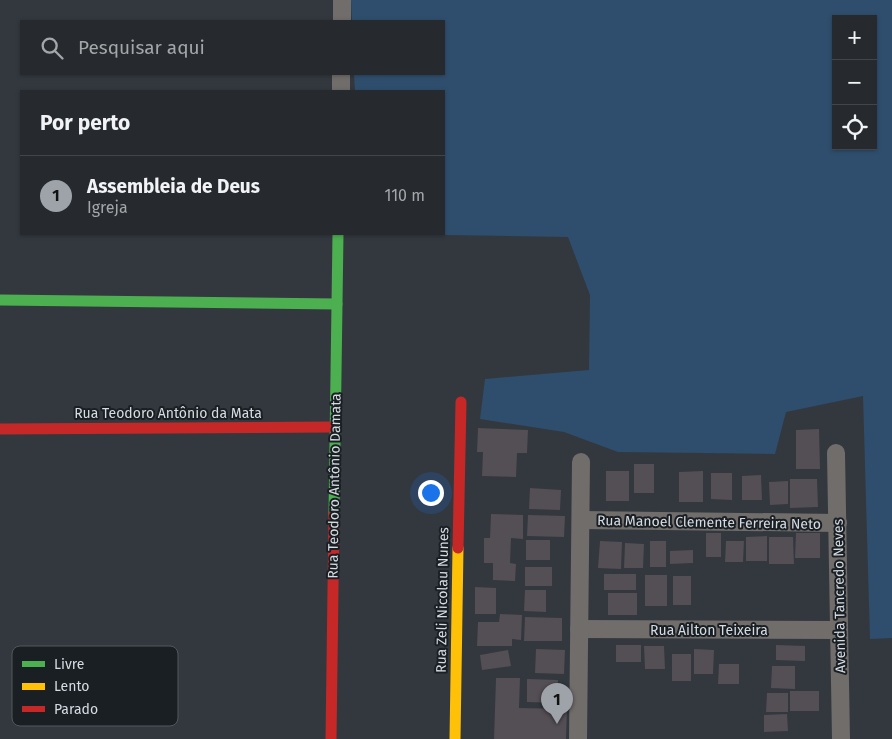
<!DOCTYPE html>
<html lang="pt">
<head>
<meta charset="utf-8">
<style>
	:root { --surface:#262a2e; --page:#32363a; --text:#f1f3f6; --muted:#a4a7aa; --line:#42464a; --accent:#9da3a9 }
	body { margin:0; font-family:"Fira Sans",sans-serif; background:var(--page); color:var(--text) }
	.controls { position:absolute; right:15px; top:15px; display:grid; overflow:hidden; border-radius:0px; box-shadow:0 1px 4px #0004 }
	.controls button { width:45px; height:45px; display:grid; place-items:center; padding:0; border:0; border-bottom:1px solid var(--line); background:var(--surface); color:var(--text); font:25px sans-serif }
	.you { position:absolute; left:430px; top:492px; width:18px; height:18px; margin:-12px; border:4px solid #fff; border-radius:50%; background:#1a73e8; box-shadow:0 0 0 8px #1a73e833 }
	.badge { display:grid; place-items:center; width:32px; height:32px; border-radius:50%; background:var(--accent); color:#111; font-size:16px; font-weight:700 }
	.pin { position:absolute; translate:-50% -41px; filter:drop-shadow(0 1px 2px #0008) }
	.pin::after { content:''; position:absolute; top:26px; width:18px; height:15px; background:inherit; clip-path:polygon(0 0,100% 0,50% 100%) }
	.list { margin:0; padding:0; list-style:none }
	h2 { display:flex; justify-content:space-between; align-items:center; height:65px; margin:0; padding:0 20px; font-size:21px }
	h2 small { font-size:16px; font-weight:400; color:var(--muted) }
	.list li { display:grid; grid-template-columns:32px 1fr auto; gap:15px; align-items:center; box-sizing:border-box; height:80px; padding:0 20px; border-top:1px solid var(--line) }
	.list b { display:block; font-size:19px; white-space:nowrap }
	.list p { margin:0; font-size:16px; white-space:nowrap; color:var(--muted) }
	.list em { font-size:16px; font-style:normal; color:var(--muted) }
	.icon { flex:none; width:28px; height:28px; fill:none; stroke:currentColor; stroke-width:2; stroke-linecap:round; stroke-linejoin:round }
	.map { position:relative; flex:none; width:892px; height:739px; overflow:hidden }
	.search { position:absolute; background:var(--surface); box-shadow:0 1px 4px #0004; left:20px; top:20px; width:425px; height:55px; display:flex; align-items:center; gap:12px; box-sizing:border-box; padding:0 18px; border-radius:0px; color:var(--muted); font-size:19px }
	.panel { position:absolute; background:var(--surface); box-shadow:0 1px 4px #0004; left:20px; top:90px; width:425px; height:145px; border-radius:0px }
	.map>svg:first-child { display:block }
</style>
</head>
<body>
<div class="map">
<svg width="892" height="739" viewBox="0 0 892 739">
	<rect width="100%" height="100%" fill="#32383e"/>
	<!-- green -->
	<path fill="#2f4e6d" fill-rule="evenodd" d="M 351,0 L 892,0 L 892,638 L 870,639 L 863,396 L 786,412 L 775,454 L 618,452 L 564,432 L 480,419 L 485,379 L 589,370 L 590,295 L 568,237 L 385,234 L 444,234 L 444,91 L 355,91 L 354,74 L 444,74 L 444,21 L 352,21 ZM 836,19 L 873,19 L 873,146 L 836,146 Z"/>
	<!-- building -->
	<g fill="#544e55">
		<path d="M 478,428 L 528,430 L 527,453 L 517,453 L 516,477 L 482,476 L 483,452 L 477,452 Z"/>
		<path d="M 819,429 L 820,469 L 796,469 L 796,430 Z"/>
		<rect x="634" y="464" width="20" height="29"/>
		<rect x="606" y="471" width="23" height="30"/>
		<path d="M 703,471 L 703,502 L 679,502 L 679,472 Z"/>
		<path d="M 711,473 L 732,473 L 732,500 L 711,499 Z"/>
		<path d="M 761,475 L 762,500 L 742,500 L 742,476 Z"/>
		<path d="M 790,479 L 817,479 L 818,507 L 790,508 Z"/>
		<path d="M 788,481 L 788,504 L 770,505 L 769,482 Z"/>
		<path d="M 530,488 L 561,490 L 560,510 L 529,509 Z"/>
		<path d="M 491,514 L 523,515 L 523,539 L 511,538 L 510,563 L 516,564 L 515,581 L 493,580 L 493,563 L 484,563 L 484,538 L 490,538 Z"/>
		<path d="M 528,515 L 565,516 L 564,537 L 527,536 Z"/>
		<rect x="706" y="533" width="15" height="24"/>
		<path d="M 796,533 L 820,533 L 820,558 L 795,558 Z"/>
		<path d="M 767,536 L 767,561 L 746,561 L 746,537 Z"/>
		<path d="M 769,537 L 793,537 L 794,564 L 769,564 Z"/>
		<rect x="526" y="540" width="24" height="20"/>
		<path d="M 600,541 L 622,542 L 621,569 L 598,568 Z"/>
		<rect x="650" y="541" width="16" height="26"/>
		<path d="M 726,541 L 744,541 L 743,562 L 725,562 Z"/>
		<path d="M 625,543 L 644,544 L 643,568 L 624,568 Z"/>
		<path d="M 693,550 L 693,563 L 670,564 L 670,551 Z"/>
		<rect x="525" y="567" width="27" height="19"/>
		<rect x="604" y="574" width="32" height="16"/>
		<rect x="645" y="575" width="22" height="31"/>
		<rect x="673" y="576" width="18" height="29"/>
		<path d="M 475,587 L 496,588 L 496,614 L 475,614 Z"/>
		<path d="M 525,590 L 546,590 L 546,612 L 524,611 Z"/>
		<rect x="608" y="593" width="29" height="22"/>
		<path d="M 500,614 L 522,615 L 521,640 L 512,639 L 512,646 L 477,646 L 478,622 L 499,622 Z"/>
		<path d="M 525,617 L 562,618 L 562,641 L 524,641 Z"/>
		<rect x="616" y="645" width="25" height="17"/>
		<path d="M 776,645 L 805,646 L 805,661 L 776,660 Z"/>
		<path d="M 644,646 L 664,646 L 665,669 L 645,669 Z"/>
		<path d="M 536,649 L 565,650 L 564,674 L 535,673 Z"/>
		<path d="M 694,649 L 714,650 L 713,674 L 694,674 Z"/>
		<path d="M 508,650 L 511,666 L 482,670 L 480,655 Z"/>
		<rect x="672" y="654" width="19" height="27"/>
		<path d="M 719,664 L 739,664 L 739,684 L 718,684 Z"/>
		<path d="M 772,666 L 795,666 L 795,689 L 771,688 Z"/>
		<path d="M 496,678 L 520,678 L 519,708 L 567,709 L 566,739 L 494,739 Z"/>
		<path d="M 527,679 L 558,680 L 557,703 L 527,702 Z"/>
		<rect x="790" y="691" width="29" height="20"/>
		<path d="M 767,693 L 788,693 L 788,712 L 766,712 Z"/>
		<path d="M 787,714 L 788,731 L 764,732 L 764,715 Z"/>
	</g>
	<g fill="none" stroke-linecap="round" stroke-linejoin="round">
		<!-- street -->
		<g stroke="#706d6b" stroke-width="18">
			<path d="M 342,21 L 342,0"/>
			<path d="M 341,91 L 341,74"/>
			<path d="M 836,453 L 841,739"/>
			<path d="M 581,520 L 838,523"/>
			<path d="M 579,629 L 839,630"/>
			<path d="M 578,739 L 581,462"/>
		</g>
		<!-- fast -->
		<g stroke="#4caf50" stroke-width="11">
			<path d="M 0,300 L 337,304"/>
			<path d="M 334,514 L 338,234"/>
		</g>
		<!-- slow -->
		<path stroke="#ffc107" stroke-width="11" d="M 455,739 L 458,548"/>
		<!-- jam -->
		<g stroke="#c62828" stroke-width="11">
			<path d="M 0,429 L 335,427"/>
			<path d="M 458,548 L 461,402"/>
			<path d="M 331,739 L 334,514"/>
		</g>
	</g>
	<g text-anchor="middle" stroke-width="4" stroke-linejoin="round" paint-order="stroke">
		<!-- street labels -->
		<g font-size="14" fill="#d6dce3" stroke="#1a1f24">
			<text x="168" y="418">Rua Teodoro Antônio da Mata</text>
			<text transform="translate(334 486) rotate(-89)" y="5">Rua Teodoro Antônio Damata</text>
			<text transform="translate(709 522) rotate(1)" y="5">Rua Manoel Clemente Ferreira Neto</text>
			<text transform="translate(839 596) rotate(-91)" y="5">Avenida Tancredo Neves</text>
			<text transform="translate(442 600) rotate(-89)" y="5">Rua Zeli Nicolau Nunes</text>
			<text x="709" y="635">Rua Ailton Teixeira</text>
		</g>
	</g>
	<!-- legend -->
	<rect x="12" y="646" width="166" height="80" rx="8" fill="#1a1f24" stroke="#52585d" stroke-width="1"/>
	<rect x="22" y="661" width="23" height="6" fill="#4caf50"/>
	<rect x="22" y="683" width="23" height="7" fill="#ffc107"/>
	<rect x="22" y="706" width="23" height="6" fill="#c62828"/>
	<g font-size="14" fill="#d6dce3">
		<text x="54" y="669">Livre</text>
		<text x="54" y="691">Lento</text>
		<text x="54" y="714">Parado</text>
	</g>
</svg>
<div class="controls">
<button>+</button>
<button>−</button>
<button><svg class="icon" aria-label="locate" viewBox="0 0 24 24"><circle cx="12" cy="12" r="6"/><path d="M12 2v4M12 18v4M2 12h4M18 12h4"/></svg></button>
</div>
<div class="you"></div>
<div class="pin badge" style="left:557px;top:724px">1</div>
<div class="search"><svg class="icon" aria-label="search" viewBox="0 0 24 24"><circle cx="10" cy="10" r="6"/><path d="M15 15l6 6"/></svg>Pesquisar aqui</div>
<section class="panel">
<h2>Por perto<small></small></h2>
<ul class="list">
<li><span class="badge">1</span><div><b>Assembleia de Deus</b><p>Igreja</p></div><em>110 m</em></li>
</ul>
</section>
</div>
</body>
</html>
